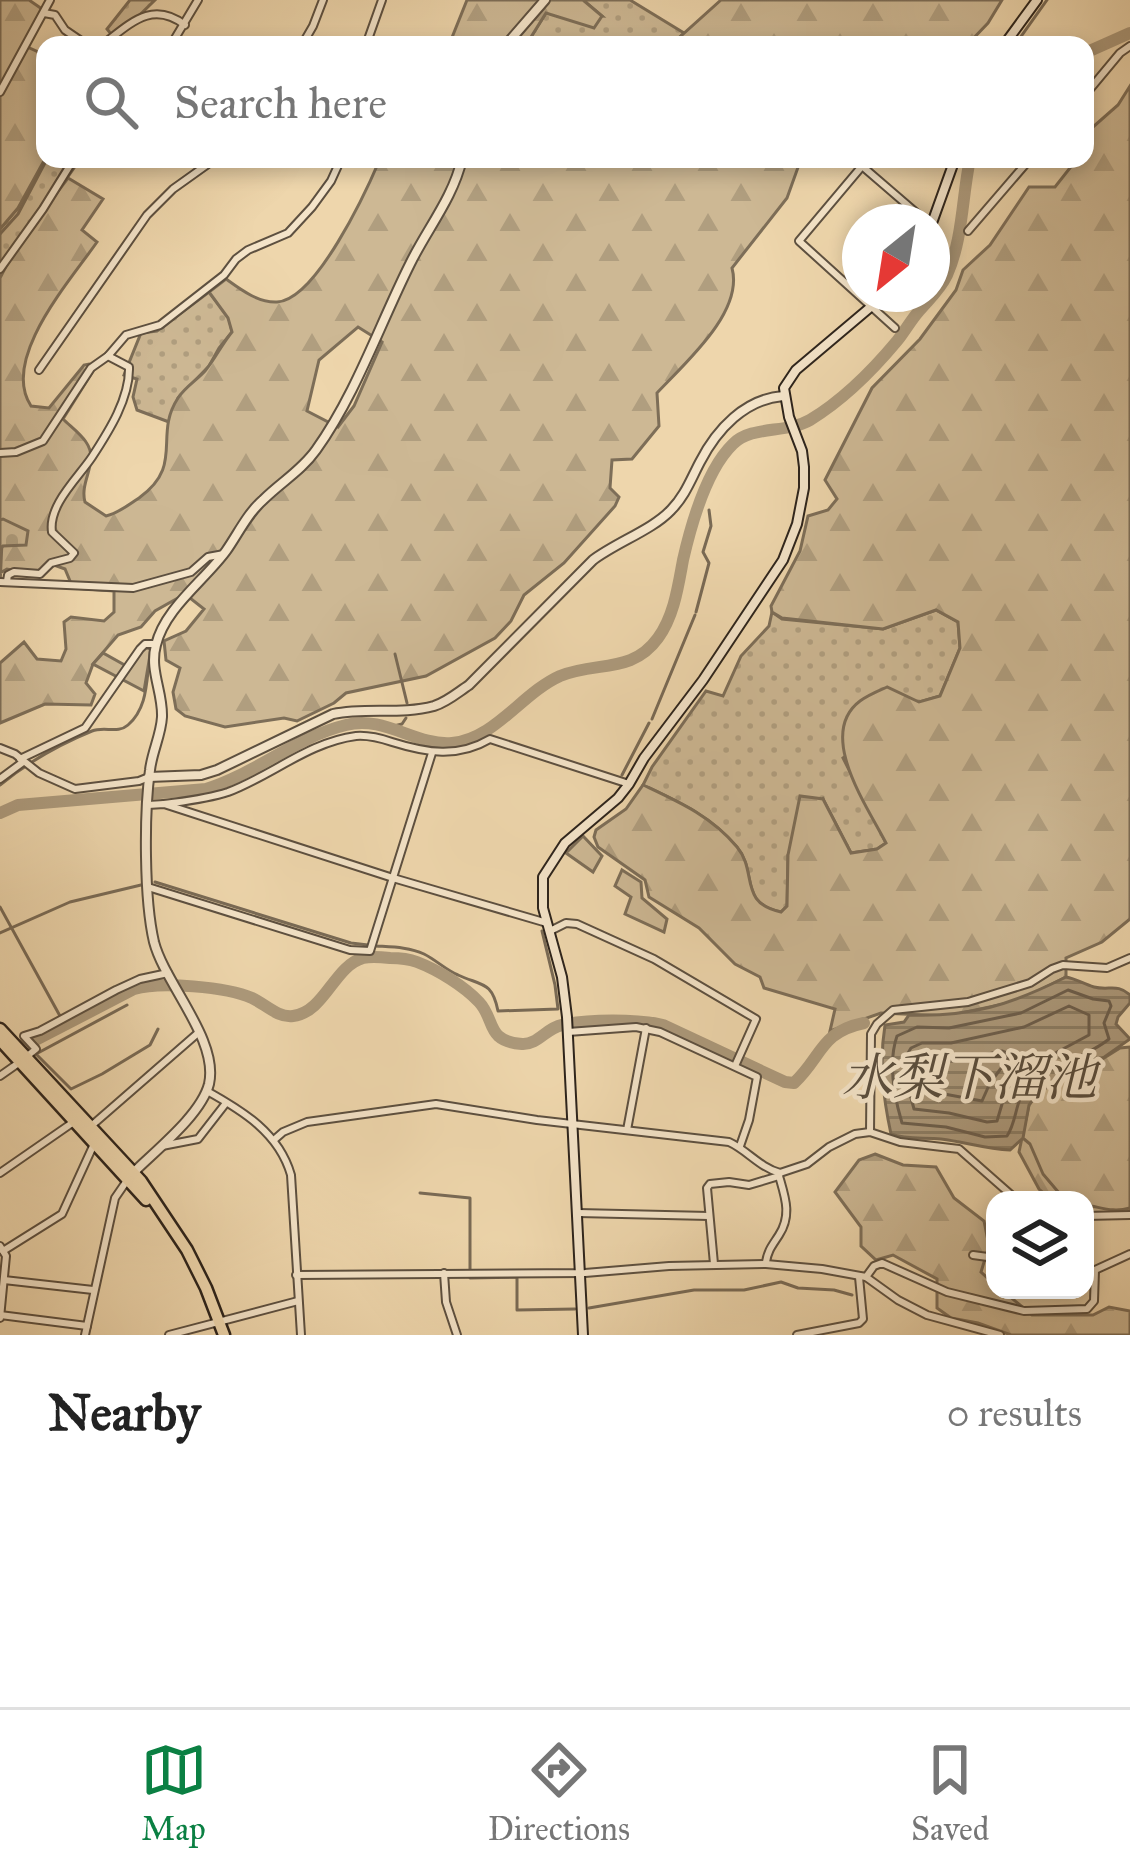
<!DOCTYPE html>
<html lang="en">
<head>
<meta charset="utf-8">
<style>
	:root { --surface:#fff; --page:#f2f2f2; --text:#222; --muted:#767676; --line:#e0e0e0; --accent:#0b8043 }
	body { margin:0; font-family:"IM FELL Great Primer","Noto Serif JP",serif; background:var(--page); color:var(--text) }
	.controls { position:absolute; right:36px; bottom:36px; display:grid; overflow:hidden; border-radius:24px; box-shadow:0 6px 18px #0003 }
	.controls button { width:108px; height:108px; display:grid; place-items:center; padding:0; border:0; border-bottom:3px solid var(--line); background:var(--surface); color:var(--text); font:60px sans-serif }
	.compass { position:absolute; left:842px; top:204px; width:108px; height:108px; border-radius:50%; background:var(--surface); box-shadow:0 6px 18px #0003; rotate:210deg }
	.list { margin:0; padding:0; list-style:none }
	h2 { display:flex; justify-content:space-between; align-items:center; height:156px; margin:0; padding:0 48px; font-size:51px }
	h2 small { font-size:39px; font-weight:400; color:var(--muted) }
	.icon { flex:none; width:66px; height:66px; fill:none; stroke:currentColor; stroke-width:2; stroke-linecap:round; stroke-linejoin:round }
	.map { position:relative; flex:none; width:1130px; height:1335px; overflow:hidden }
	.search { position:absolute; background:var(--surface); box-shadow:0 6px 18px #0003; left:36px; right:36px; top:36px; height:132px; display:flex; align-items:center; gap:30px; box-sizing:border-box; padding:0 42px; border-radius:24px; color:var(--muted); font-size:45px }
	.sheet { height:372px; background:var(--surface) }
	nav { display:flex; justify-content:space-around; align-items:center; box-sizing:border-box; height:168px; border-top:3px solid var(--line); background:var(--surface); font-size:33px; color:var(--muted) }
	nav a { display:grid; justify-items:center; gap:6px }
	nav .on { color:var(--accent) }
	.map>svg:first-child { display:block }
</style>
</head>
<body>
<div class="map">
<svg width="1130" height="1335" viewBox="0 0 1130 1335">
	<defs>
		<pattern id="grass-dots" width="8" height="8" patternUnits="userSpaceOnUse" patternTransform="scale(3)"><rect width="8" height="8" fill="#cdb894"/><path d="M2 2h.1M6 6h.1" fill="none" stroke="#b09e7f" stroke-width="1.8" stroke-linecap="round"/></pattern>
		<pattern id="forest-firs" width="22" height="20" patternUnits="userSpaceOnUse" patternTransform="scale(3)"><rect width="22" height="20" fill="#cdb894"/><path d="M5 1l3.5 6h-7zM16 11l3.5 6h-7z" fill="#b09e7f"/></pattern>
		<pattern id="cemetery-stones" width="16" height="16" patternUnits="userSpaceOnUse" patternTransform="scale(3)"><rect width="16" height="16" fill="#cdb894"/><path d="M2 7V4a2 2 0 0 1 4 0v3zM10 15v-3a2 2 0 0 1 4 0v3z" fill="#b09e7f"/></pattern>
		<pattern id="water-rules" width="6" height="5" patternUnits="userSpaceOnUse" patternTransform="scale(3)"><rect width="6" height="5" fill="#ac997b"/><path d="M0 2.5h6" fill="none" stroke="#8c7d64"/></pattern>
	</defs>
	<rect width="100%" height="100%" fill="#eed6ac"/>
	<filter id="stains"><feTurbulence type="fractalNoise" baseFrequency=".00167" numOctaves="4"/><feColorMatrix values="0 0 0 0 .2 0 0 0 0 .09 0 0 0 0 .02 0 0 0 .5 -.17"/></filter>
	<radialGradient id="worn" r=".72"><stop offset=".6" stop-color="#630" stop-opacity="0"/><stop offset="1" stop-color="#630" stop-opacity=".3"/></radialGradient>
	<!-- grass -->
	<g fill="url(#grass-dots)" stroke="#7d6e58" stroke-width="3">
		<path d="M 130,0 L 155,0 L 115,39 L 107,29 Z"/>
		<path d="M 583,0 L 630,0 L 684,33 L 671,45 L 526,45 L 546,13 L 602,16 Z"/>
		<path d="M 45,159 L 80,159 C 54,199 22,236 0,278 L 0,229 L 18,208 Z"/>
		<path d="M 209,292 L 229,318 L 232,332 L 219,348 L 209,366 L 178,398 L 169,422 L 137,410 L 133,397 L 137,379 L 124,375 L 141,333 L 157,331 Z"/>
		<path d="M 936,610 L 958,622 L 960,648 L 940,696 L 919,702 L 843,758 L 886,843 L 877,849 L 851,853 L 823,799 L 788,855 L 787,906 L 781,912 C 738,903 758,872 737,847 C 711,816 679,802 643,785 L 652,767 L 706,691 L 723,696 L 741,656 L 769,626 L 772,612 L 782,619 L 883,629 Z"/>
	</g>
	<!-- forest -->
	<g fill="url(#forest-firs)" stroke="#7d6e58" stroke-width="3" fill-rule="evenodd">
		<path d="M 0,0 L 29,0 L 42,9 L 23,45 L 45,55 L 45,159 L 18,208 L 0,229 Z"/>
		<path d="M 467,0 L 583,0 L 602,16 L 594,28 L 546,13 L 526,45 L 449,45 Z"/>
		<path d="M 721,0 L 1002,0 L 988,23 L 967,45 L 671,45 Z"/>
		<path d="M 1130,86 L 1130,919 L 1102,942 L 1066,958 L 1066,977 L 1018,1001 L 947,1016 L 881,1013 L 830,1031 L 835,1009 L 764,988 L 760,977 L 735,964 L 699,928 L 649,897 L 645,880 L 598,847 L 594,837 L 596,830 L 626,809 L 643,785 C 679,802 711,816 737,847 C 758,872 738,903 781,912 L 787,906 L 788,855 L 800,796 L 823,799 L 851,853 L 877,849 L 886,843 C 867,806 816,734 860,701 C 868,695 878,691 887,687 L 919,702 L 940,696 L 960,648 L 958,622 L 936,610 L 883,629 L 782,618 L 772,612 L 771,606 L 800,551 L 808,516 L 828,510 L 837,499 L 825,480 L 872,388 L 920,339 L 956,290 L 963,270 L 990,245 L 1029,187 L 1055,187 L 1077,159 L 1085,159 L 1085,134 L 1118,105 Z"/>
		<path d="M 380,159 L 801,159 L 787,198 L 732,268 C 744,312 685,363 657,393 L 659,426 L 632,459 L 612,460 L 610,488 L 619,497 L 615,506 L 564,563 L 524,595 L 511,621 L 495,638 L 426,676 L 346,693 L 334,703 L 297,721 L 284,718 L 225,727 L 185,716 L 176,709 L 173,692 L 180,668 L 166,660 L 164,641 L 186,631 L 204,609 L 185,594 L 155,611 L 141,627 L 118,635 L 93,664 L 86,683 L 95,694 L 91,705 L 45,704 L 0,723 L 0,663 L 24,642 L 37,659 L 61,661 L 66,649 L 64,622 L 71,617 L 104,621 L 114,612 L 114,591 L 73,588 L 65,569 L 54,565 L 41,576 L 7,569 L 0,573 L 0,585 L 3,520 L 0,520 L 0,278 L 16,247 L 68,178 L 103,199 L 82,230 L 97,242 C 70,281 0,359 31,406 L 49,408 L 84,365 L 89,364 L 95,368 L 63,419 C 70,426 80,433 86,442 C 100,462 79,481 85,502 L 106,516 C 119,513 128,505 139,498 C 185,465 153,436 178,398 C 185,387 197,380 205,371 C 215,359 222,344 232,332 L 228,318 L 209,292 L 226,279 C 240,289 258,303 277,302 C 316,300 366,192 380,159 ZM 358,327 L 382,342 L 354,406 L 338,427 L 307,411 L 319,360 Z"/>
		<path d="M 1130,1047 L 1130,1212 L 1103,1215 L 1085,1212 L 1085,1200 L 1051,1200 L 1039,1189 L 1019,1152 L 1029,1105 L 1040,1091 L 1093,1065 L 1120,1048 Z"/>
		<path d="M 875,1154 L 903,1165 L 936,1167 L 954,1198 L 984,1221 L 989,1246 L 981,1272 L 995,1285 L 995,1290 L 1002,1290 L 1032,1315 L 1093,1315 L 1109,1307 L 1130,1311 L 1130,1335 L 1011,1335 L 978,1323 L 951,1318 L 937,1308 L 937,1279 L 893,1255 L 876,1260 L 861,1246 L 861,1227 L 835,1192 L 859,1160 Z"/>
	</g>
	<!-- cemetery -->
	<path fill="url(#cemetery-stones)" stroke="#7d6e58" stroke-width="3" d="M 3,519 L 28,531 L 26,545 L 3,546 L 0,550 L 0,520 Z"/>
	<!-- green -->
	<g fill="#cdb894" stroke="#7d6e58" stroke-width="3">
		<path d="M 143,647 L 151,649 L 144,691 L 93,664 L 103,653 L 130,668 Z"/>
		<path d="M 583,836 L 602,856 L 593,872 L 566,853 Z"/>
		<path d="M 622,870 L 641,882 L 642,898 L 667,919 L 664,932 L 625,914 L 631,897 L 615,886 Z"/>
	</g>
	<!-- water -->
	<path fill="url(#water-rules)" stroke="#796a55" stroke-width="3" d="M 1066,977 C 1077,979 1083,984 1094,987 C 1109,991 1117,983 1130,995 L 1130,1003 L 1118,1017 L 1116,1024 L 1130,1039 L 1093,1065 L 1039,1091 L 1029,1105 L 1023,1138 L 1010,1150 C 986,1149 965,1142 941,1139 C 924,1137 907,1140 891,1134 C 883,1097 879,1062 885,1025 L 904,1022 L 909,1015 C 972,1017 1010,1005 1066,977 Z"/>
	<g fill="none" stroke-linecap="round" stroke-linejoin="round">
		<!-- shore -->
		<g stroke="#6c5e4c" stroke-width="3">
			<path d="M 1068,990 L 1093,999 L 1109,1001 L 1111,1006 L 1104,1023 L 1109,1039 C 1086,1058 1049,1066 1031,1083 C 1014,1098 1018,1120 1007,1136 L 985,1137 L 946,1127 L 902,1123 C 894,1096 888,1062 897,1036 L 917,1027 L 949,1028 L 1021,1013 Z"/>
			<path d="M 1069,1006 L 1089,1015 L 1089,1035 L 1020,1072 L 1005,1094 L 997,1121 L 987,1122 L 949,1113 L 914,1109 L 910,1094 L 908,1053 L 911,1048 L 922,1043 L 951,1043 L 1024,1027 Z"/>
			<path d="M 1002,1051 L 1007,1053 L 1008,1059 L 990,1083 L 982,1101 L 928,1091 L 927,1066 L 930,1062 L 954,1061 Z"/>
		</g>
		<!-- stream -->
		<g stroke="#796a55" stroke-width="3">
			<path d="M 1015,45 L 1047,0"/>
			<path d="M 0,234 L 18,214 L 47,159"/>
			<path d="M 696,612 L 709,563 L 703,552 L 711,526 L 709,510"/>
			<path d="M 395,654 L 407,703"/>
			<path d="M 652,719 L 695,615"/>
			<path d="M 390,727 L 402,724 L 406,718"/>
			<path d="M 622,775 L 649,723"/>
			<path d="M 0,785 C 27,763 60,744 92,731 C 104,726 118,734 128,725 C 144,711 146,691 148,672"/>
			<path d="M 155,882 L 351,943 L 368,945"/>
			<path d="M 0,907 L 60,1016"/>
			<path d="M 0,933 L 70,902 L 141,885"/>
			<path d="M 376,946 C 392,947 409,947 424,954 C 436,960 446,970 458,975 C 482,986 492,981 498,1011 L 558,1009 L 555,985 L 542,931"/>
			<path d="M 127,1005 L 36,1054 L 71,1089 L 102,1074 L 150,1045 L 158,1029"/>
			<path d="M 1024,1139 L 1030,1144 L 1043,1174 L 1065,1200"/>
			<path d="M 420,1193 L 470,1198 L 470,1269"/>
			<path d="M 1085,1205 C 1101,1207 1112,1213 1130,1208"/>
			<path d="M 470,1278 L 517,1277 L 517,1310 L 575,1309"/>
			<path d="M 589,1308 L 694,1290 L 744,1290 L 781,1282 L 798,1288 L 834,1290 L 852,1295"/>
		</g>
		<!-- river -->
		<g stroke="#ac997b" stroke-width="12">
			<path d="M 1085,53 L 1130,33"/>
			<path d="M 0,813 L 18,805 L 206,789 C 255,774 296,737 346,725 C 385,715 415,746 452,743 C 495,739 522,693 560,676 C 597,661 632,674 658,638 C 674,616 678,587 683,560 C 691,525 706,470 733,444 C 752,425 786,434 810,420 C 843,400 872,371 897,341 C 905,331 911,320 919,311 C 929,299 940,290 947,275 C 963,239 962,197 970,159"/>
			<path d="M 7,1048 L 26,1045 L 134,989 C 160,981 227,987 252,998 C 265,1004 278,1018 293,1016 C 325,1012 334,966 363,958 C 371,956 381,957 390,958 C 400,958 409,959 417,962 C 438,970 464,986 479,1002 C 496,1020 485,1041 522,1044 C 538,1045 546,1028 562,1025 C 587,1019 638,1019 663,1025 L 785,1082 L 794,1083 C 822,1057 820,1032 864,1023"/>
		</g>
		<defs>
			<g id="minor">
				<path d="M 44,13 L 55,15 L 65,30 L 87,45"/>
				<path d="M 102,45 C 131,23 152,0 185,25"/>
				<path d="M 171,45 L 198,0"/>
				<path d="M 302,45 L 313,26 L 323,0"/>
				<path d="M 366,45 L 382,0"/>
				<path d="M 0,92 L 50,0"/>
				<path d="M 1085,95 L 1120,53 L 1130,46"/>
				<path d="M 868,159 L 799,241 L 895,328"/>
				<path d="M 862,166 L 927,222"/>
				<path d="M 968,231 L 1030,159"/>
				<path d="M 0,269 L 43,209 L 74,159"/>
				<path d="M 39,370 L 147,215 L 173,189 L 215,159"/>
				<path d="M 0,453 L 16,452 L 43,441 L 91,368 L 108,356 L 126,335 L 160,325 L 224,275 L 236,259 L 248,250 L 288,233 L 312,207 L 331,181 L 341,159"/>
				<path d="M 7,581 L 8,575 L 14,572 L 40,574 L 51,563 L 70,558 L 74,553 L 52,532 C 48,505 78,478 92,457 C 109,431 130,398 129,367 L 108,356"/>
				<path d="M 0,582 L 133,588 L 191,572 L 208,557 L 224,554"/>
				<path d="M 0,748 L 15,754 L 39,773 L 75,789 L 139,781 L 149,777"/>
				<path d="M 20,759 L 85,728 L 140,649 L 145,644 L 156,644"/>
				<path d="M 0,779 L 23,762"/>
				<path d="M 164,804 C 186,801 207,799 228,792 C 271,776 309,742 356,736 C 369,735 380,738 392,742 C 427,753 458,758 490,739 L 629,784"/>
				<path d="M 148,805 L 164,804 L 393,878 L 547,923"/>
				<path d="M 148,887 L 350,950 L 370,951 L 432,753"/>
				<path d="M 550,931 L 566,923 L 577,924 L 654,959 L 756,1019 L 735,1066"/>
				<path d="M 568,1032 L 636,1027 L 660,1032 L 757,1077 L 749,1120 L 740,1146"/>
				<path d="M 26,1057 L 36,1049 L 24,1036 L 40,1031 L 116,990 L 140,979 L 168,973"/>
				<path d="M 0,1076 L 20,1062"/>
				<path d="M 207,1091 C 243,1111 279,1133 291,1175 L 301,1335"/>
				<path d="M 90,1127 L 198,1033"/>
				<path d="M 627,1130 L 646,1028"/>
				<path d="M 870,1132 L 871,1034 L 877,1024 L 893,1010 L 968,1002 L 1030,983 L 1052,969 L 1063,965 L 1107,968 L 1130,958"/>
				<path d="M 275,1139 L 283,1132 L 307,1122 L 436,1104 L 537,1120 L 729,1142 C 747,1150 759,1167 780,1173"/>
				<path d="M 162,1146 L 198,1139 L 226,1103"/>
				<path d="M 0,1173 L 75,1121"/>
				<path d="M 578,1213 L 709,1216"/>
				<path d="M 1085,1216 L 1130,1215"/>
				<path d="M 0,1246 L 6,1256 L 0,1318"/>
				<path d="M 3,1251 L 62,1214 L 94,1144"/>
				<path d="M 973,1255 L 995,1258"/>
				<path d="M 766,1262 C 768,1250 772,1246 779,1235 C 792,1215 785,1197 779,1176"/>
				<path d="M 714,1264 L 707,1188 L 710,1184 L 729,1182 L 749,1185 L 779,1176 L 780,1173 L 807,1164 L 829,1147 L 855,1134 L 870,1132 L 900,1142 L 959,1149 L 1017,1200"/>
				<path d="M 1085,1271 L 1095,1270 L 1130,1254"/>
				<path d="M 444,1273 L 446,1302 L 457,1335"/>
				<path d="M 296,1275 L 585,1273 L 669,1266 L 766,1264 L 822,1269 L 866,1277 L 898,1300 L 927,1315 L 1000,1335"/>
				<path d="M 866,1277 L 874,1266 L 882,1263 L 947,1292 L 1024,1311 L 1087,1309 L 1094,1301 L 1095,1270"/>
				<path d="M 4,1280 L 93,1290"/>
				<path d="M 0,1315 L 87,1326"/>
				<path d="M 85,1335 L 115,1198 L 126,1182"/>
				<path d="M 169,1335 L 298,1301"/>
				<path d="M 797,1335 L 859,1323 L 863,1319 L 859,1277"/>
			</g>
			<g id="tertiary">
				<path d="M 506,45 L 545,0"/>
				<path d="M 149,777 L 201,775 L 217,770 L 333,714 C 366,707 401,715 434,706 C 447,702 457,693 469,685 L 593,560 C 617,542 652,530 671,510 C 685,496 691,479 700,462 C 717,429 745,399 783,396"/>
				<path d="M 133,1173 C 156,1150 201,1115 209,1084 C 219,1040 165,984 154,942 C 144,899 144,814 150,770 C 152,752 161,735 162,717 C 163,692 149,670 156,645 C 165,608 204,581 226,551 C 238,534 247,514 263,500 C 281,482 301,471 316,450 C 356,394 379,326 410,264 C 427,229 453,198 462,159"/>
			</g>
			<g id="secondary">
				<path d="M 1004,45 L 1037,0"/>
				<path d="M 932,223 L 955,159"/>
				<path d="M 583,1335 L 567,1017 L 562,977 L 543,908 L 543,877 L 565,843 L 618,798 L 629,784 L 644,758 L 703,680 L 783,560 L 797,524 L 804,488 L 804,467 L 802,451 L 789,417 L 784,388 L 796,370 L 886,294"/>
			</g>
			<g id="trunk">
				<path d="M 0,1029 L 141,1181 L 187,1250 L 206,1288 L 224,1335"/>
				<path d="M 0,1040 L 146,1200"/>
			</g>
		</defs>
		<!-- minor casing -->
		<use href="#minor" stroke="#5d5040" stroke-width="10"/>
		<!-- tertiary casing -->
		<use href="#tertiary" stroke="#5d5040" stroke-width="12"/>
		<!-- secondary casing -->
		<use href="#secondary" stroke="#2d241c" stroke-width="12"/>
		<!-- trunk casing -->
		<use href="#trunk" stroke="#2d241c" stroke-width="15"/>
		<!-- minor -->
		<use href="#minor" stroke="#f4e4c9" stroke-width="6"/>
		<!-- tertiary -->
		<use href="#tertiary" stroke="#f4e4c9" stroke-width="8"/>
		<!-- secondary -->
		<use href="#secondary" stroke="#f4e4c9" stroke-width="8"/>
		<!-- trunk -->
		<use href="#trunk" stroke="#eed6ac" stroke-width="10"/>
	</g>
	<g text-anchor="middle" stroke-width="9" stroke-linejoin="round" paint-order="stroke">
		<!-- water labels -->
		<g font-size="51" font-style="italic" fill="#594d3d" stroke="#f4e4c9">
			<text x="969" y="1095">水梨下溜池</text>
		</g>
	</g>
	<rect width="100%" height="100%" filter="url(#stains)"/>
	<rect width="100%" height="100%" fill="url(#worn)"/>
</svg>
<div class="controls">
<button><svg class="icon" aria-label="layers" viewBox="0 0 24 24"><path d="M12 4l9 5-9 5-9-5zM3 14l9 5 9-5"/></svg></button>
</div>
<svg class="compass" viewBox="-18 -18 36 36"><path d="M0-13l5 13h-10z" fill="#e53935"/><path d="M0 13l5-13h-10z" fill="#767676"/></svg>
<div class="search"><svg class="icon" aria-label="search" viewBox="0 0 24 24"><circle cx="10" cy="10" r="6"/><path d="M15 15l6 6"/></svg>Search here</div>
</div>
<section class="sheet">
<h2>Nearby<small>0 results</small></h2>
<ul class="list">
</ul>
</section>
<nav>
<a class="on"><svg class="icon" aria-label="map" viewBox="0 0 24 24"><path d="M3 6l6-2 6 2 6-2v14l-6 2-6-2-6 2zM9 4v14M15 6v14"/></svg>Map</a>
<a><svg class="icon" aria-label="directions" viewBox="0 0 24 24"><path d="M12 3l9 9-9 9-9-9zM9 14v-3h6M13 9l2 2-2 2"/></svg>Directions</a>
<a><svg class="icon" aria-label="saved" viewBox="0 0 24 24"><path d="M7 4h10v16l-5-4-5 4z"/></svg>Saved</a>
</nav>
</body>
</html>
